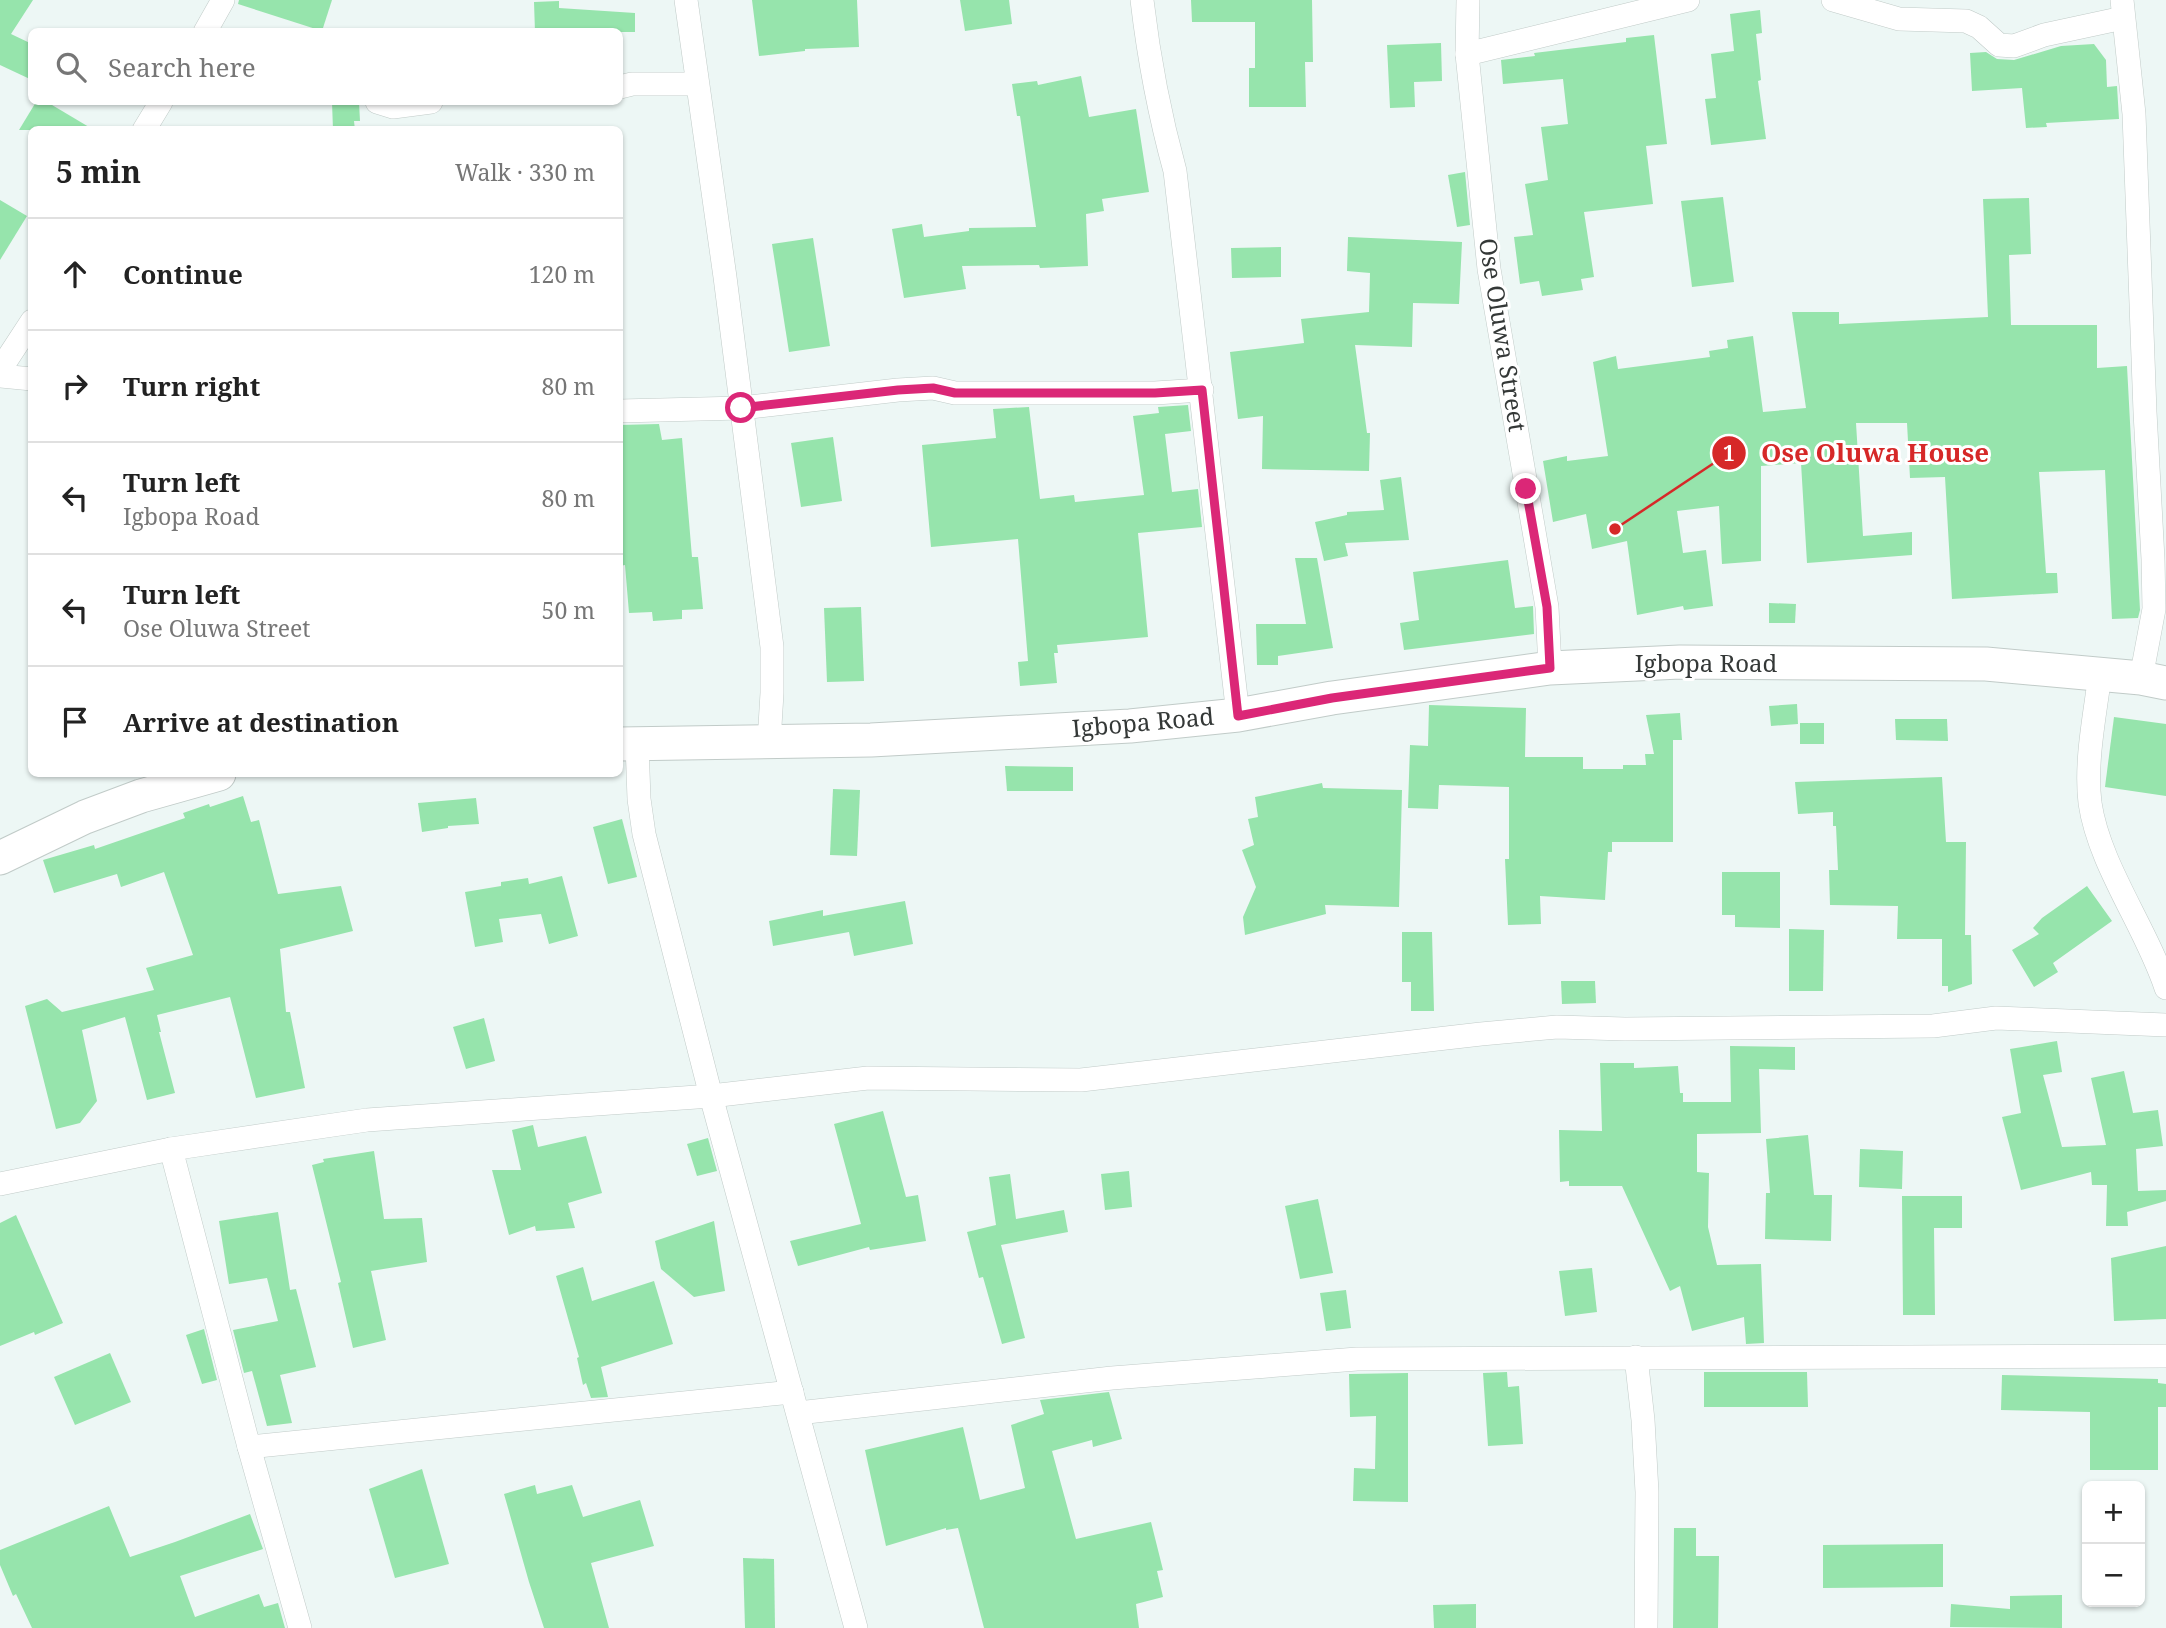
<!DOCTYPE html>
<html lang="en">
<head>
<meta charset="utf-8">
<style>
	:root { --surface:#fff; --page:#f6f6f6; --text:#222; --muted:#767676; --line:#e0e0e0 }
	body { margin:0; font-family:"Noto Serif",serif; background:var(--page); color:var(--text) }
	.controls { position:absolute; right:21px; bottom:21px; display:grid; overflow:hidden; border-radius:10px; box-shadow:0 2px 5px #0004 }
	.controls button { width:63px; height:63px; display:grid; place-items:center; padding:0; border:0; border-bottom:2px solid var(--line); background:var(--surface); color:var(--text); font:35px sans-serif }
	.stop { position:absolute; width:21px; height:21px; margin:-16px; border:5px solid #db2777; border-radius:50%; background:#fff }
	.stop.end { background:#db2777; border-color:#fff; box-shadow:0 2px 7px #0008 }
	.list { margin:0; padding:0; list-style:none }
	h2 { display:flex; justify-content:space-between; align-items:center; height:91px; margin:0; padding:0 28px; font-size:30px }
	h2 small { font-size:23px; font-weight:400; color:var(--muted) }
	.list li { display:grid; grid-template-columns:46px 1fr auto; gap:21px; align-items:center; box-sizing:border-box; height:112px; padding:0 28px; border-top:2px solid var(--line) }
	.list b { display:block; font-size:26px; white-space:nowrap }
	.list p { margin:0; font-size:23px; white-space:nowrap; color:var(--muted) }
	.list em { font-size:23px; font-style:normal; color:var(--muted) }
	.icon { flex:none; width:38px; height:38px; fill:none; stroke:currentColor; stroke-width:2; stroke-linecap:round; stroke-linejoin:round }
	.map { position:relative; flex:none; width:2166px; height:1628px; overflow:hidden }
	.search { position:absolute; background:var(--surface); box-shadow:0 2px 5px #0004; left:28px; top:28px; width:595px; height:77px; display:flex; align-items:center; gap:18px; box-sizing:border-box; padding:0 24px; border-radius:10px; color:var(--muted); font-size:26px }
	.panel { position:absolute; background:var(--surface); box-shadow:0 2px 5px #0004; left:28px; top:126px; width:595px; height:651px; border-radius:10px }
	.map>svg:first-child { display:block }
</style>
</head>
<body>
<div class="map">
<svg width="2166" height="1628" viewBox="0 0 2166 1628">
	<rect width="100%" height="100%" fill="#edf7f5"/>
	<!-- building -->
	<g fill="#96e4ac">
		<path d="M 0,0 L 33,0 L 11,34 L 32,44 L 32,80 L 0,65 Z"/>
		<path d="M 239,0 L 332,0 L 322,31 L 238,4 Z"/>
		<path d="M 752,0 L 857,0 L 859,47 L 805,49 L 805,51 L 759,56 Z"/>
		<path d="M 960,0 L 1009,0 L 1012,24 L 965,31 Z"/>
		<path d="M 1191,0 L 1312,0 L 1313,62 L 1305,62 L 1306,107 L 1249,107 L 1249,68 L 1255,68 L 1255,22 L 1192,22 Z"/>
		<path d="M 559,1 L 559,8 L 635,13 L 635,32 L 535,32 L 534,2 Z"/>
		<path d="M 1760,10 L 1762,33 L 1756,34 L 1761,80 L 1758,81 L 1766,139 L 1711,145 L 1705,99 L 1716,98 L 1711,54 L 1734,51 L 1730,14 Z"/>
		<path d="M 1654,35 L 1667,144 L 1646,146 L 1653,204 L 1584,212 L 1594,277 L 1581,279 L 1583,290 L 1542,296 L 1539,281 L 1520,284 L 1514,237 L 1533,235 L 1525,184 L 1548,180 L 1541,127 L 1568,124 L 1563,79 L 1503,84 L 1501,60 L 1535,56 L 1534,53 L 1626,42 L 1626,38 Z"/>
		<path d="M 1441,43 L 1442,81 L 1414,82 L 1415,107 L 1390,108 L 1387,45 Z"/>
		<path d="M 2094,44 L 2106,60 L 2107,87 L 2117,86 L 2119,119 L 2046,123 L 2047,127 L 2026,128 L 2022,88 L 1972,91 L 1970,53 L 1986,52 L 1997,59 L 2014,60 L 2061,46 Z"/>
		<path d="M 1081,76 L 1089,117 L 1136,109 L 1149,192 L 1102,199 L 1104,211 L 1086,214 L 1088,266 L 1040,268 L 1039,265 L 962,266 L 966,289 L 904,298 L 892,229 L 922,224 L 924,237 L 969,231 L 969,228 L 1036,227 L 1020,116 L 1017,116 L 1012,84 L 1037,81 L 1038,85 Z"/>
		<path d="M 36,102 L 47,102 L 94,130 L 19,130 Z"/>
		<path d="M 332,102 L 359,102 L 360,121 L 354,121 L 355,130 L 333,130 Z"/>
		<path d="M 1465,172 L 1470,225 L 1457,227 L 1448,175 Z"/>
		<path d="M 1723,197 L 1734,282 L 1692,287 L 1681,201 Z"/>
		<path d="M 2029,198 L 2031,254 L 2009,255 L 2011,325 L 2097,325 L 2097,368 L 2127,366 L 2140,610 L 2138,618 L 2112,619 L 2105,470 L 2039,472 L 2046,573 L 2057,573 L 2058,593 L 1952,599 L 1945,477 L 1910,478 L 1907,423 L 1856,423 L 1863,536 L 1912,532 L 1912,555 L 1807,563 L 1801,463 L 1761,466 L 1761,561 L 1722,564 L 1719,506 L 1677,511 L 1683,553 L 1706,550 L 1713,606 L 1684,610 L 1683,606 L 1637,615 L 1627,541 L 1592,549 L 1586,514 L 1553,522 L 1543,461 L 1567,456 L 1567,461 L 1608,456 L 1593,362 L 1616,356 L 1618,369 L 1710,357 L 1709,351 L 1728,348 L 1727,340 L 1753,336 L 1763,412 L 1806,408 L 1792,312 L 1839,312 L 1839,324 L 1988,317 L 1983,199 Z"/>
		<path d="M 0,200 L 27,216 L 0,260 Z"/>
		<path d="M 1348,237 L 1462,242 L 1459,304 L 1413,303 L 1412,347 L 1355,345 L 1367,433 L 1370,433 L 1369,471 L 1262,469 L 1263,416 L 1238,419 L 1230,352 L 1304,343 L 1301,319 L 1369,312 L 1370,273 L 1347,271 Z"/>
		<path d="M 813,238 L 830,346 L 789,352 L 772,244 Z"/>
		<path d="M 1281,247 L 1281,277 L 1232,278 L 1231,248 Z"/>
		<path d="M 1188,405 L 1191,431 L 1165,434 L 1172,492 L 1198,489 L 1202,527 L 1138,533 L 1148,637 L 1057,645 L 1058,653 L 1054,653 L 1057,683 L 1020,686 L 1018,662 L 1028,661 L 1018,539 L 931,547 L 922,445 L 996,438 L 993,409 L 1029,407 L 1040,499 L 1074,495 L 1075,502 L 1144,495 L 1133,416 L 1159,413 L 1158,407 Z"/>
		<path d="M 659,424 L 662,440 L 682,438 L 692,557 L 698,557 L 703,609 L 682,610 L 682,619 L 653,621 L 652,612 L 629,613 L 625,565 L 620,566 L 620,425 Z"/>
		<path d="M 833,437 L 842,501 L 801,507 L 791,443 Z"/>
		<path d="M 1401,477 L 1409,540 L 1345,543 L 1348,556 L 1324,561 L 1315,522 L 1347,515 L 1347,512 L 1384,510 L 1380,480 Z"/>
		<path d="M 1295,558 L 1317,558 L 1333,648 L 1278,656 L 1278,665 L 1257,665 L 1256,624 L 1306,624 Z"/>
		<path d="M 1508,560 L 1515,608 L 1533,606 L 1534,634 L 1404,650 L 1400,623 L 1419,620 L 1413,572 Z"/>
		<path d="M 1769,603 L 1796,604 L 1795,623 L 1769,623 Z"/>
		<path d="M 861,607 L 864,681 L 827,682 L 824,608 Z"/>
		<path d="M 1797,704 L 1798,724 L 1771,726 L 1769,706 Z"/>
		<path d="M 1429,705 L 1526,708 L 1525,757 L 1583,757 L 1583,769 L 1623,769 L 1623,765 L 1646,765 L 1645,754 L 1654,754 L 1646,715 L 1680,713 L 1682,740 L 1673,740 L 1673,842 L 1612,842 L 1612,852 L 1608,852 L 1605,900 L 1540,896 L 1541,924 L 1508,925 L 1505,859 L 1509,859 L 1509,787 L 1439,785 L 1438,809 L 1408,808 L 1410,745 L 1428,746 Z"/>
		<path d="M 2114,717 L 2166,724 L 2166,796 L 2105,787 Z"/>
		<path d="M 1895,719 L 1947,719 L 1948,741 L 1896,740 Z"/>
		<rect x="1800" y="723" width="24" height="21"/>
		<path d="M 1005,766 L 1073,767 L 1073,791 L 1007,791 Z"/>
		<path d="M 1942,777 L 1946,842 L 1966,842 L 1965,935 L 1971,935 L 1972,984 L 1948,992 L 1948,986 L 1942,986 L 1942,939 L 1897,939 L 1898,906 L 1830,905 L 1829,870 L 1838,870 L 1836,826 L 1833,826 L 1833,812 L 1798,814 L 1795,782 Z"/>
		<path d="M 1322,783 L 1323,788 L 1402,790 L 1399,907 L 1325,905 L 1326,914 L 1245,935 L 1243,917 L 1256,887 L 1242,850 L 1254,845 L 1248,819 L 1258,817 L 1255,797 Z"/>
		<path d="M 833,789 L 860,790 L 857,856 L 830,855 Z"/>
		<path d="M 243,796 L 251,822 L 259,820 L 278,894 L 341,886 L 353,931 L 280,949 L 286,1012 L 290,1012 L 305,1088 L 256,1098 L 230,997 L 157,1015 L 161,1032 L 159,1032 L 175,1093 L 147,1100 L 125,1017 L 82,1030 L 97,1101 L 80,1123 L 56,1129 L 25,1006 L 47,999 L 62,1012 L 154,990 L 146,968 L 193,955 L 164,872 L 121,887 L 117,874 L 54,893 L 43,860 L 94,845 L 95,849 L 185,818 L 183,813 L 209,804 L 210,807 Z"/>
		<path d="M 476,798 L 479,824 L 448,826 L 448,828 L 422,832 L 418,803 Z"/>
		<path d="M 622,819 L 637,877 L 608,884 L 593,827 Z"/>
		<path d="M 1722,872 L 1780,872 L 1780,928 L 1735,927 L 1735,915 L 1722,915 Z"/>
		<path d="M 562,876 L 578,936 L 549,944 L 541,914 L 499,919 L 503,942 L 475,947 L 465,892 L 501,886 L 501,882 L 528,878 L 529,884 Z"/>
		<path d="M 2087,886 L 2112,921 L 2053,963 L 2058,972 L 2034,987 L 2012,950 L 2039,934 L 2033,928 L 2042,918 Z"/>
		<path d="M 905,901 L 913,944 L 854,956 L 849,932 L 773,946 L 769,921 L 823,910 L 823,916 Z"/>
		<path d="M 1789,929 L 1824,930 L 1823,991 L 1789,991 Z"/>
		<path d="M 1402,932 L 1432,932 L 1434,1011 L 1411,1011 L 1411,982 L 1402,982 Z"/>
		<path d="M 1561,981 L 1595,981 L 1596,1003 L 1562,1004 Z"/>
		<path d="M 484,1018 L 495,1061 L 466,1069 L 453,1027 Z"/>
		<path d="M 2057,1041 L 2062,1072 L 2043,1075 L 2062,1147 L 2106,1145 L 2091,1078 L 2124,1071 L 2133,1113 L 2158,1110 L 2163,1146 L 2136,1149 L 2138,1191 L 2166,1190 L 2166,1201 L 2127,1212 L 2128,1226 L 2106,1226 L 2107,1185 L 2092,1185 L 2091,1172 L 2021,1190 L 2002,1117 L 2021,1113 L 2010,1049 Z"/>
		<path d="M 1730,1046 L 1795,1047 L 1795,1070 L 1759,1069 L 1761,1133 L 1697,1134 L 1697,1172 L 1709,1173 L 1708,1227 L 1717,1265 L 1761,1264 L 1764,1343 L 1746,1344 L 1744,1317 L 1692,1331 L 1680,1286 L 1670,1291 L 1622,1186 L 1569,1186 L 1569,1181 L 1560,1182 L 1559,1130 L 1602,1131 L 1600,1063 L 1634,1063 L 1634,1068 L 1678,1066 L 1680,1093 L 1683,1093 L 1683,1102 L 1731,1102 Z"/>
		<path d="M 883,1111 L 906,1197 L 918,1195 L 926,1241 L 870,1250 L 869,1247 L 798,1266 L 790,1241 L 861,1224 L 834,1124 Z"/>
		<path d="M 533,1125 L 538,1147 L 586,1136 L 602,1193 L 568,1203 L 575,1228 L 536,1231 L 535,1226 L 509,1235 L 492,1170 L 521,1170 L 512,1130 Z"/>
		<path d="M 1808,1135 L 1814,1195 L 1832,1195 L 1831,1241 L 1765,1239 L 1766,1193 L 1770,1193 L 1766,1139 Z"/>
		<path d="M 708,1138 L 717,1171 L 697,1176 L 687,1144 Z"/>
		<path d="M 1860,1149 L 1903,1151 L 1902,1189 L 1859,1187 Z"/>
		<path d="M 374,1151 L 384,1219 L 422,1218 L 427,1262 L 371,1271 L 386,1340 L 353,1348 L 338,1283 L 341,1282 L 312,1165 L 324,1162 L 323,1159 Z"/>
		<path d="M 1129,1171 L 1132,1207 L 1105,1210 L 1101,1174 Z"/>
		<path d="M 1010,1174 L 1016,1219 L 1064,1210 L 1068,1232 L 1001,1245 L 1025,1338 L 1002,1344 L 983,1277 L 979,1278 L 967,1232 L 996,1225 L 989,1177 Z"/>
		<path d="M 1902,1196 L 1962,1196 L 1962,1228 L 1934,1228 L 1935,1315 L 1903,1315 Z"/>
		<path d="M 1318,1199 L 1333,1273 L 1300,1279 L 1285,1206 Z"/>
		<path d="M 278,1212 L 290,1290 L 296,1289 L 316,1367 L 280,1375 L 292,1423 L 267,1426 L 252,1371 L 244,1373 L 233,1330 L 278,1321 L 267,1278 L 229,1284 L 219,1221 Z"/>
		<path d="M 16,1215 L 63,1323 L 35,1335 L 34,1332 L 0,1346 L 0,1223 Z"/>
		<path d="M 714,1221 L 725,1291 L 694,1297 L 661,1269 L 655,1241 Z"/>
		<path d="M 2166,1246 L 2166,1319 L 2114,1321 L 2111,1258 Z"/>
		<path d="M 583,1267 L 592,1301 L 654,1281 L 673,1344 L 601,1367 L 608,1397 L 591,1398 L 586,1383 L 583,1385 L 577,1358 L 579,1357 L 556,1276 Z"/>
		<path d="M 1592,1268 L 1597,1312 L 1565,1316 L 1559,1271 Z"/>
		<path d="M 1346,1290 L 1351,1328 L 1326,1331 L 1320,1293 Z"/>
		<path d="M 204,1329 L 217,1380 L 202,1384 L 186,1335 Z"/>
		<path d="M 110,1353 L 131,1402 L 75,1425 L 54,1377 Z"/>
		<path d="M 1507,1372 L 1508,1387 L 1519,1386 L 1523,1444 L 1488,1446 L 1483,1373 Z"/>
		<path d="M 1704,1372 L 1807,1372 L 1808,1407 L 1704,1407 Z"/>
		<path d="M 1408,1373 L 1408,1502 L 1353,1501 L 1354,1468 L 1375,1469 L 1376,1416 L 1350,1417 L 1349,1374 Z"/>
		<path d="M 2002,1375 L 2158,1379 L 2158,1383 L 2166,1384 L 2166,1407 L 2158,1407 L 2158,1470 L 2090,1470 L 2090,1412 L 2001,1410 Z"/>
		<path d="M 1109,1392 L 1122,1439 L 1093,1447 L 1092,1440 L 1052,1451 L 1076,1539 L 1151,1522 L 1163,1570 L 1157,1571 L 1163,1597 L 1136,1604 L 1139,1628 L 984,1628 L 958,1528 L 946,1530 L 946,1528 L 886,1546 L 865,1450 L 963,1427 L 980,1500 L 1025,1488 L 1011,1425 L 1044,1414 L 1040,1400 Z"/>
		<path d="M 422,1469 L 449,1564 L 395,1578 L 369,1489 Z"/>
		<path d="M 535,1485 L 537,1494 L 572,1485 L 583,1517 L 640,1500 L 654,1546 L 591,1563 L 609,1628 L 544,1628 L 529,1582 L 504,1494 Z"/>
		<path d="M 109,1506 L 130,1557 L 175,1542 L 250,1514 L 263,1549 L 180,1576 L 195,1617 L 259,1594 L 264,1607 L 278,1603 L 285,1628 L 32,1628 L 16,1594 L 13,1596 L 0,1565 L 0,1550 Z"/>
		<path d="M 1674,1528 L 1696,1528 L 1696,1556 L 1719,1556 L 1718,1628 L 1673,1628 Z"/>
		<path d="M 1943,1544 L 1943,1587 L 1823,1588 L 1823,1545 Z"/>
		<path d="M 743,1558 L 774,1559 L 775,1628 L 745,1628 Z"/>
		<path d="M 2062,1595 L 2062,1628 L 1950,1627 L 1951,1604 L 2010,1609 L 2010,1596 Z"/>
		<path d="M 1476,1604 L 1476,1628 L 1434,1628 L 1433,1605 Z"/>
	</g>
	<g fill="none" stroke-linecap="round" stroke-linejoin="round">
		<defs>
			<g id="street">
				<path d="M 686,0 L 725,277 L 772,647 L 772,693 L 769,742"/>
				<path d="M 1142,0 C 1149,60 1159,113 1175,171 L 1238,715"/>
				<path d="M 1468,0 L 1467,54 L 1489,269 L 1547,607 L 1550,668"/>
				<path d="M 1833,0 L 1899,19 L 1966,21 L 1979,27 L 1999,45 L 2014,46 L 2044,35 L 2123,18"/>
				<path d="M 2122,0 L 2134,114 L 2145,412 L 2153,559 L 2154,609 L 2141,678"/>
				<path d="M 205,32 L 223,0"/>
				<path d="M 1467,54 L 1688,0"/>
				<path d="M 620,87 L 632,84 L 697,84"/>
				<path d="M 377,102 L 393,107 L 431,102"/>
				<path d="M 144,130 L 161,102"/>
				<path d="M 0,370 L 32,321"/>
				<path d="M 0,376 L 32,379"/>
				<path d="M 620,411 L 741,408 L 898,390 L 933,388 L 955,393 L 1155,393 L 1202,390"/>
				<path d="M 2100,674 C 2095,715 2085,761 2090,803 C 2099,865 2146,927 2166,988"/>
				<path d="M 637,744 L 639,799 L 644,834 L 711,1096 L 856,1628"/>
				<path d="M 171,1149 L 367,1120 L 711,1096 L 868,1078 L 1081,1080 L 1481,1034 L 1557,1027 L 1625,1029 L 1933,1026 L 1996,1018 L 2166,1025"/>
				<path d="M 0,1184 L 171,1149 L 249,1447 L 792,1392"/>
				<path d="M 1636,1357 L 1643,1420 L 1647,1492 L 1646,1628"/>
				<path d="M 798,1413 L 1112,1378 L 1357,1359 L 2166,1356"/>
				<path d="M 249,1447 L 300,1628"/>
			</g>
			<g id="secondary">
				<path d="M 620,744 L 871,740 L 1130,726 L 1238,715 L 1332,698 L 1550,668 L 1680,662 L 1986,664 L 2141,678 L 2166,683"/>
				<path d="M 0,858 L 85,817 L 141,796 L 219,774"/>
			</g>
		</defs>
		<!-- street casing -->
		<use href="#street" stroke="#c1cbc8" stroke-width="24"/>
		<!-- secondary casing -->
		<use href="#secondary" stroke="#c1cbc8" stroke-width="35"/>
		<!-- street -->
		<use href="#street" stroke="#fff" stroke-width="23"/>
		<!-- secondary -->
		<use href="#secondary" stroke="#fff" stroke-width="33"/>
	</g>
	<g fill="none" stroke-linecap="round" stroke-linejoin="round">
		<!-- route -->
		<path stroke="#db2777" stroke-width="9" d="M 741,408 L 898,390 L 933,388 L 955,393 L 1155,393 L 1202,390 L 1238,716 L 1332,698 L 1550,668 L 1547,607 L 1526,489"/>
	</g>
	<g text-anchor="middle" stroke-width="6" stroke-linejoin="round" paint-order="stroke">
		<!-- street labels -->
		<g font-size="24" fill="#343837" stroke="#fff">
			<text transform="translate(1502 335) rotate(81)" y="8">Ose Oluwa Street</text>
			<text x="1706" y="672">Igbopa Road</text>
			<text transform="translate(1143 723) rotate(-5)" y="8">Igbopa Road</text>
		</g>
	</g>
	<!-- callouts -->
	<path fill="none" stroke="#d62828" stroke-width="2.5" d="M1615 529L1729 453"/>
	<g fill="#d62828" stroke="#fff" stroke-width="2.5">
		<circle cx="1615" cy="529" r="7"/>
		<circle cx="1729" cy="453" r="18"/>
	</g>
	<g font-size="21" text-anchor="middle" font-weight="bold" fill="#fff">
		<text x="1729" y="461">1</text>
	</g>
	<g font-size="26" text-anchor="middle" font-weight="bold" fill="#d62828" stroke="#fff" stroke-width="6" stroke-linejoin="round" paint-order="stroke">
		<text x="1875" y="462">Ose Oluwa House</text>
	</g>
</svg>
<div class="controls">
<button>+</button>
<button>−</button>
</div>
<div class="stop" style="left:741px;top:408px"></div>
<div class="stop end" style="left:1526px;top:489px"></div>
<div class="search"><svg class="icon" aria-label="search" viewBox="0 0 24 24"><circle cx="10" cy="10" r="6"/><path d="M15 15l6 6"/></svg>Search here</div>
<section class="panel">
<h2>5 min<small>Walk · 330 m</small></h2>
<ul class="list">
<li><svg class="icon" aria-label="ahead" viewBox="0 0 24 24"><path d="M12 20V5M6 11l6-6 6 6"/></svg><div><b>Continue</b></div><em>120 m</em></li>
<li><svg class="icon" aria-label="right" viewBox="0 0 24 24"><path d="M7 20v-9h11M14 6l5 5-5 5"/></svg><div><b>Turn right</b></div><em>80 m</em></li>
<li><svg class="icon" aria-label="left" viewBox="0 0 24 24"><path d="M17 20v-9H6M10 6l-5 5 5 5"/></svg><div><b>Turn left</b><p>Igbopa Road</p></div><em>80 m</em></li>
<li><svg class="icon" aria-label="left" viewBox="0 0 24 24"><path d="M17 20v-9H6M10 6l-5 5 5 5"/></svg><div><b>Turn left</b><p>Ose Oluwa Street</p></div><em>50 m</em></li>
<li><svg class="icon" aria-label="arrive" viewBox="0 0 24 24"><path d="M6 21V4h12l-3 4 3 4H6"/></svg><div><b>Arrive at destination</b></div></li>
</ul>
</section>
</div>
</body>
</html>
